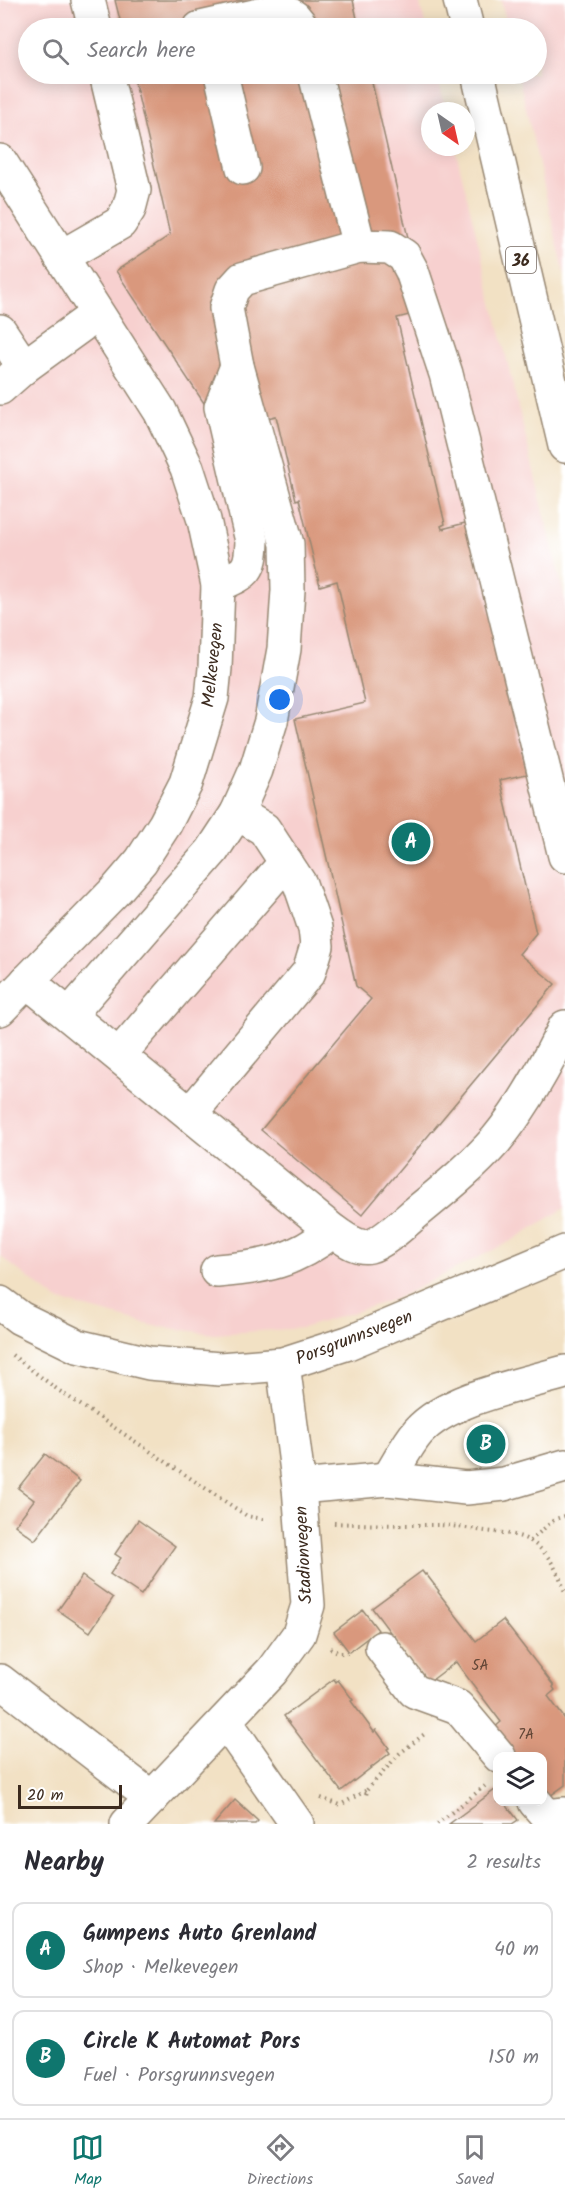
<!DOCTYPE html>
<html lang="en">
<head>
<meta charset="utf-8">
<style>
	:root { --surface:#fff; --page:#f2f2f3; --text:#2b2b33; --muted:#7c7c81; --line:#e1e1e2; --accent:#0f766e }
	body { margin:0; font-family:Kalam,sans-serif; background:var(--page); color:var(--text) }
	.controls { position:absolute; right:18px; bottom:18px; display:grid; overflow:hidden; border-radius:12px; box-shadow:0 3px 15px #0003 }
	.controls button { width:54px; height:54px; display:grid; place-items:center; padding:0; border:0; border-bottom:2px solid var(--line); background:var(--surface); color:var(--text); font:30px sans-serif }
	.compass { position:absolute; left:421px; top:102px; width:54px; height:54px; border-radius:50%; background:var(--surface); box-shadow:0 3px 15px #0003; rotate:146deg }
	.scale { position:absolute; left:18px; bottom:15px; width:104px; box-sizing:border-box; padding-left:6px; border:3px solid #3b2a1e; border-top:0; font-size:16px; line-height:21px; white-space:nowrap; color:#3b2a1e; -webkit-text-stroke:4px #fff; paint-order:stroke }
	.you { position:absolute; left:280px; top:700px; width:21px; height:21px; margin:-15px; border:4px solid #fff; border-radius:50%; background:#1a73e8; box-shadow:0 0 0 9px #1a73e833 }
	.badge { display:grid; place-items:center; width:39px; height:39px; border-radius:50%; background:var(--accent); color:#fff; font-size:20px; font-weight:700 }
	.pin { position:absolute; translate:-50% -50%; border:3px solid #fff; box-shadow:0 2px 6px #0006 }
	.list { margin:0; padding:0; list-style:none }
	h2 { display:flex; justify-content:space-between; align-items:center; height:78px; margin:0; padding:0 24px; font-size:26px }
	h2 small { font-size:20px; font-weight:400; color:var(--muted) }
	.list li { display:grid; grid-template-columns:39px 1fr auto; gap:18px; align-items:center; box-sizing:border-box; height:96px; margin:0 12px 12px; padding:0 12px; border:2px solid var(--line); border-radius:12px }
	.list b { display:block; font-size:22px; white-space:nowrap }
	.list p { margin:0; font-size:20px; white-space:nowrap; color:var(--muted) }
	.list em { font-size:20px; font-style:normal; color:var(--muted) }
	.icon { flex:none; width:33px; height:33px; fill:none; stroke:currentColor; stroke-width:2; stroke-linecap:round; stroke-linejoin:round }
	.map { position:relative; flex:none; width:565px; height:1824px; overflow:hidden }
	.search { position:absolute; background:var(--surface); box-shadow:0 3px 15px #0003; left:18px; right:18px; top:18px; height:66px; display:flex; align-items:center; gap:15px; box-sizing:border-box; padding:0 21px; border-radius:33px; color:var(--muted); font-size:22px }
	.sheet { height:294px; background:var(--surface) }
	nav { display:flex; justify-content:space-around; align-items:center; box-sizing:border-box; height:84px; border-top:2px solid var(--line); background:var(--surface); font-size:16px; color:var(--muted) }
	nav a { display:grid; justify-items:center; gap:3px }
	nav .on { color:var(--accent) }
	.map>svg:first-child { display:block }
</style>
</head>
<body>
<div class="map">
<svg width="565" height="1824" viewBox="0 0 565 1824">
	<rect width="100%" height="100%" fill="#fff"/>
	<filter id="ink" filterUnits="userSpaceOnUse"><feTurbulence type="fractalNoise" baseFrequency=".0167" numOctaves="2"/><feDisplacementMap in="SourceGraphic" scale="12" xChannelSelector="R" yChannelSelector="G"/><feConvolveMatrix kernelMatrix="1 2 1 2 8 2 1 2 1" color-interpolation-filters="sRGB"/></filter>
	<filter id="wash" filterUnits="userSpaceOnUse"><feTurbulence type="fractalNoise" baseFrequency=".008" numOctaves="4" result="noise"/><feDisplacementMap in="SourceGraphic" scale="24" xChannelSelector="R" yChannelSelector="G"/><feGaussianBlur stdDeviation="1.35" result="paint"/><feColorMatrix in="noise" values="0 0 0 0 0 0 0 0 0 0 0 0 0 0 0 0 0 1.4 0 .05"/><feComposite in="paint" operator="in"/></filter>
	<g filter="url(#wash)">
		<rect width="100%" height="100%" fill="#f2e1c4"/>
		<!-- built -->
		<g fill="#f7d0cf">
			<path d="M 0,0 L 419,0 L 426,28 L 28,28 L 28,74 L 437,74 L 446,111 L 430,111 L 430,147 L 455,147 L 565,599 L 565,1208 L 513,1240 L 395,1299 L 303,1328 L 215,1334 L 154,1326 L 57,1300 L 0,1256 Z"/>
			<path d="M 501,0 L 565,0 L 565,277 L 518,74 L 536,74 L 536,28 L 508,28 Z"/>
		</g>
		<g id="blocks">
			<!-- building -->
			<g fill="#d9987d">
				<path d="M 115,0 L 353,0 L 359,28 L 122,28 Z"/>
				<path d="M 133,74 L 370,74 L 425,311 L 397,318 L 445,524 L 441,526 L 442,529 L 469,522 L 527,774 L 500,780 L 536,933 L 519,954 L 555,984 L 362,1215 L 261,1130 L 371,999 L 356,986 L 295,719 L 365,703 L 337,581 L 320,586 L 299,499 L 296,500 L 276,416 L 213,431 L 208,409 L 116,271 L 170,235 Z"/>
				<path d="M 45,1454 L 80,1481 L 35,1540 L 15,1525 L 34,1500 L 18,1488 Z"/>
				<path d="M 138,1520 L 175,1546 L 141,1595 L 110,1574 L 121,1558 L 115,1554 Z"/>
				<path d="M 422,1571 L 425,1575 L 426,1574 L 439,1591 L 438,1592 L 476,1641 L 503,1620 L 554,1686 L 553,1687 L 555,1690 L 548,1696 L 565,1719 L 565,1785 L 547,1798 L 542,1793 L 542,1756 L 515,1756 L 494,1728 L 501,1722 L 456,1662 L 428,1683 L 372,1608 Z"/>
				<path d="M 82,1576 L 113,1598 L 90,1632 L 58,1610 Z"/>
				<path d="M 363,1610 L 378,1630 L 349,1652 L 334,1632 Z"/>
				<path d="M 334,1679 L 336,1682 L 338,1680 L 353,1700 L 351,1701 L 374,1732 L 376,1730 L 389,1748 L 387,1749 L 390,1753 L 341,1791 L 284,1716 Z"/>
				<path d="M 495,1790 L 498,1793 L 498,1802 L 504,1802 L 518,1820 L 512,1824 L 449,1824 Z"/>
				<path d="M 235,1800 L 258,1821 L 255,1824 L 214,1824 Z"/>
			</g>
		</g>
	</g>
	<g filter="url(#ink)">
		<use href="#blocks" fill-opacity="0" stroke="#968671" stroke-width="1.5"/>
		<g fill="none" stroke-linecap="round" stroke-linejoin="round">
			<defs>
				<g id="minor">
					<path d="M 88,0 L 95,28"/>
					<path d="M 200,28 L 282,10 L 294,17 L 303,28"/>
					<path d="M 221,74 L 243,168"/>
					<path d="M 315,74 L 359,246"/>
					<path d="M 0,161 L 160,411 L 187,468 L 204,520 L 218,585 L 215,668 L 212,698 L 186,783 L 165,824 L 141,861 L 117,889 L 0,1009"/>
					<path d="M 61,257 L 120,223 L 129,209 L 134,190 L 106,74"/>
					<path d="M 0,331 L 24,367"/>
					<path d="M 0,388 L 24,367 L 97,314"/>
					<path d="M 218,585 C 245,573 251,573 252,541 L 221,407 L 237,366"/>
					<path d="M 27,981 L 333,1231 C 344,1238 356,1249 370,1246 C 383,1243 407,1220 418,1211 C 445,1189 473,1166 496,1140 C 524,1106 546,1066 565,1027"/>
					<path d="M 69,1015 L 212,851 L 237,813 L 256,770 L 271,721 L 284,649 L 288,590 L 287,544 L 237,366 L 226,308 L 232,290 L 242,279 L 359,246 L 390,247 L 404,256 L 412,271 L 446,374 L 565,856"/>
					<path d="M 119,1055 L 286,862"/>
					<path d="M 190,1114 L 309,972 L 317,946 L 315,928 L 300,884 L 264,829 L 237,813"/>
					<path d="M 217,1271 C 266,1267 293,1262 333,1231"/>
					<path d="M 0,1303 L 20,1318 L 77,1346 L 149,1363 L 220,1369 L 283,1364 L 348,1343 L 565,1252"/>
					<path d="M 388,1479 C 398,1464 406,1446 418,1432 C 448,1398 521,1385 565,1372"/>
					<path d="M 299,1487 L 388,1479 L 466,1488 L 504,1484 L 565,1466"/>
					<path d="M 382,1648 L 414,1691 L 458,1707 L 499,1756"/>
					<path d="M 0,1681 L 152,1798"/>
					<path d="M 225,1721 L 297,1824"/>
					<path d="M 535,1802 L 547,1816 L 565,1814"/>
					<path d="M 127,1824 L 272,1671 L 299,1634 L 308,1605 L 299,1487 L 283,1364"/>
				</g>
				<g id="highway">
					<path d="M 460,0 L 467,28"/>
					<path d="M 478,74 L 565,446"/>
				</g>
			</defs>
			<!-- minor casing -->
			<use href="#minor" stroke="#968671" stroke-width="36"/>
			<!-- highway casing -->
			<use href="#highway" stroke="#968671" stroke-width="36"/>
			<!-- path -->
			<g stroke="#968671" stroke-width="4" stroke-dasharray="1.5 4.5" stroke-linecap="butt">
				<path d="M 12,1355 L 58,1390 L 247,1516 L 267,1520"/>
				<path d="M 334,1523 C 370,1525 405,1525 440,1525 C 455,1526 471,1529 485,1531 C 501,1533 516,1533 530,1541 C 548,1551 560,1574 565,1593"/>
				<path d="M 530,1541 L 555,1519 L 565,1516"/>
				<path d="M 330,1648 L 340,1653 L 348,1653"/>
				<path d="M 367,1790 L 399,1754 L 427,1732"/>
				<path d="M 321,1798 L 340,1805 L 367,1790 L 366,1796"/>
				<path d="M 437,1824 L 485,1786"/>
			</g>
			<!-- minor -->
			<use href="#minor" stroke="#fff" stroke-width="33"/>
			<!-- highway -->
			<use href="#highway" stroke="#fff" stroke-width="33"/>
		</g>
	</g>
	<g text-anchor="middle" stroke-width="6" stroke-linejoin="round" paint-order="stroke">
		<!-- number labels -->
		<g font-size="15" fill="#624636">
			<text x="480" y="1670">5A</text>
			<text x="526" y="1739">7A</text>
		</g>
		<!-- shield labels -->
		<rect fill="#fff" stroke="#766a62" stroke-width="1.5" x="506" y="247" width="30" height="26" rx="4.5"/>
		<g font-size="16" font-weight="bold" fill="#3b2a1e">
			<text x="521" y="266">36</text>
		</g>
		<!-- street labels -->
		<g font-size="18" fill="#3b2a1e" stroke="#fff">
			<text transform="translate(212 665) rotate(-84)" y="6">Melkevegen</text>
			<text transform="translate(354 1337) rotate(-21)" y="6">Porsgrunnsvegen</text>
			<text transform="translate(303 1555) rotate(-93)" y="6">Stadionvegen</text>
		</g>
	</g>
</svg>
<div class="controls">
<button><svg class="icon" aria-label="layers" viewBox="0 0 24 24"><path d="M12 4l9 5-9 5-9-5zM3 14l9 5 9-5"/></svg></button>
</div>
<svg class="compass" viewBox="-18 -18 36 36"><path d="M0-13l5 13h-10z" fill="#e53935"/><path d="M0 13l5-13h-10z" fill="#7c7c81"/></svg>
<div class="scale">20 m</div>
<div class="you"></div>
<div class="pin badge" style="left:411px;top:842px">A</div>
<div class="pin badge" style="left:486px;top:1444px">B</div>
<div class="search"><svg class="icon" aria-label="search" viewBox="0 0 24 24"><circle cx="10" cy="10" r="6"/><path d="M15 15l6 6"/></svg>Search here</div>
</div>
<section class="sheet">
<h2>Nearby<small>2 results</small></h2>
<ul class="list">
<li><span class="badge">A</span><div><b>Gumpens Auto Grenland</b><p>Shop · Melkevegen</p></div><em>40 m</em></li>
<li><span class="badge">B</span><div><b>Circle K Automat Pors</b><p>Fuel · Porsgrunnsvegen</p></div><em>150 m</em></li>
</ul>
</section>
<nav>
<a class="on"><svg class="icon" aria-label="map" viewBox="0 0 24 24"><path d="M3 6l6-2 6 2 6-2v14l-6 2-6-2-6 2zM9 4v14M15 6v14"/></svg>Map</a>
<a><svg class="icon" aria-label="directions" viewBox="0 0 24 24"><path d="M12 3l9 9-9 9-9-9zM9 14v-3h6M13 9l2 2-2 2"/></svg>Directions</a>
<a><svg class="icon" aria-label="saved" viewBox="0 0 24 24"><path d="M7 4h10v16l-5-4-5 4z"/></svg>Saved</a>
</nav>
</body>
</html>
